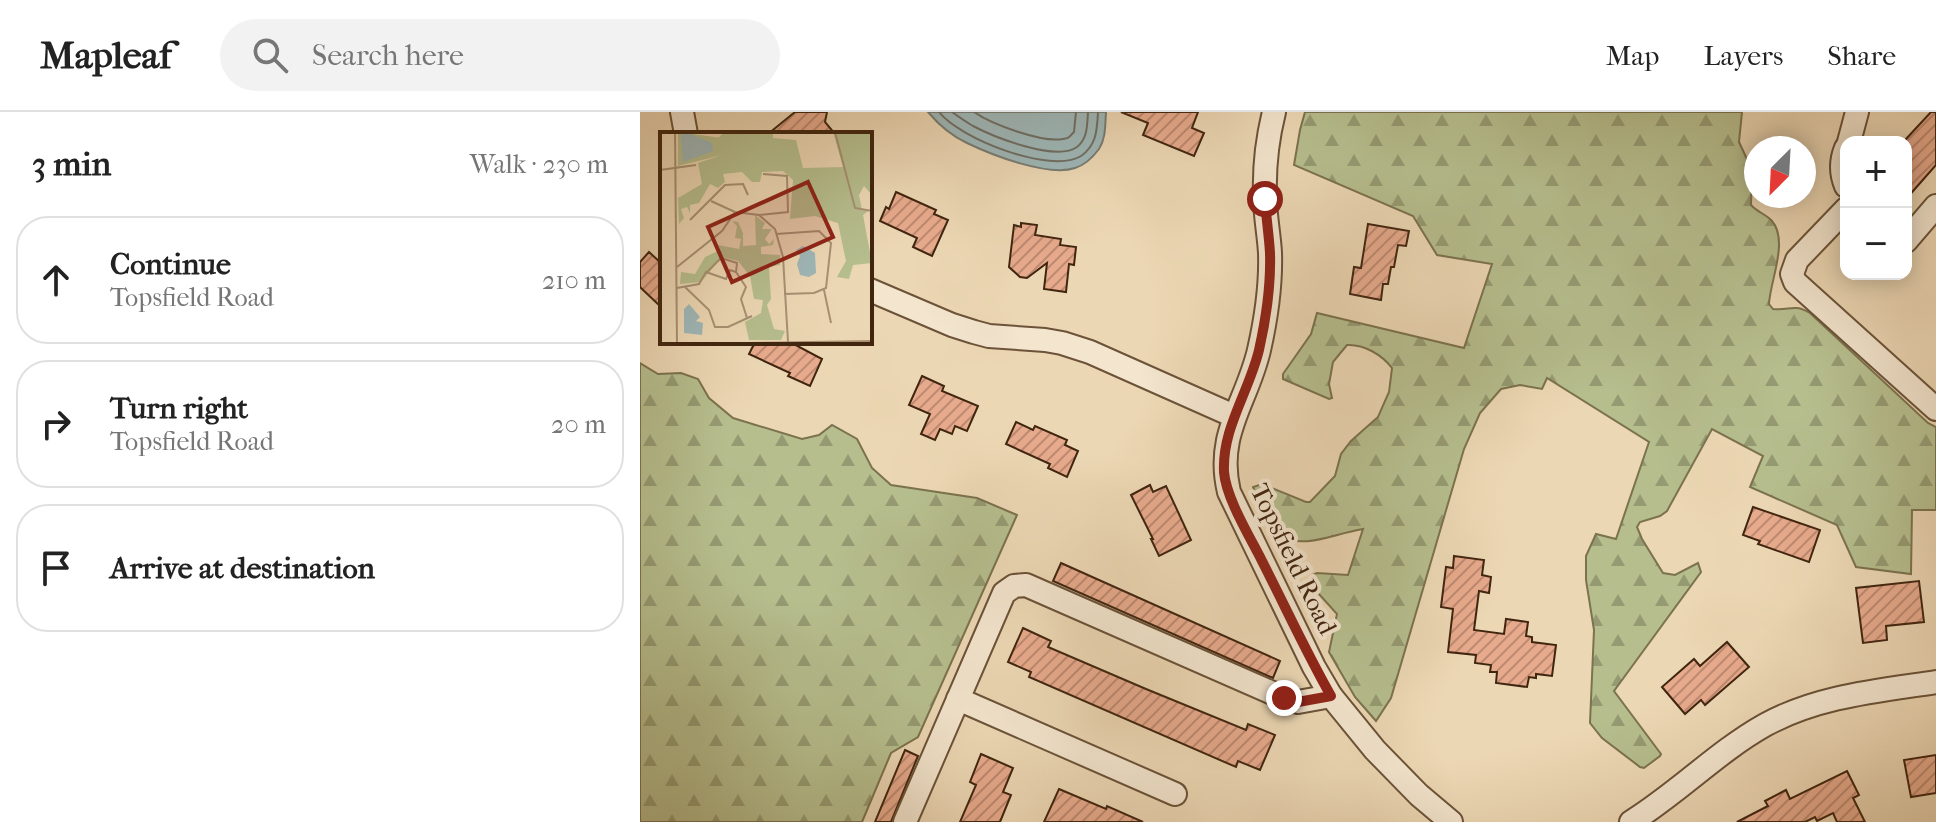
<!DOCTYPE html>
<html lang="en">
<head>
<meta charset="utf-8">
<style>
	:root { --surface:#fff; --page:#f2f2f2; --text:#222; --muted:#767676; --line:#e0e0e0 }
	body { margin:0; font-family:"IM FELL French Canon",serif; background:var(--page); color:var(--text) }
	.controls { position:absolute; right:24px; top:24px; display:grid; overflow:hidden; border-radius:16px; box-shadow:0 4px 20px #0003 }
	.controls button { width:72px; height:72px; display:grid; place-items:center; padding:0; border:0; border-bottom:2px solid var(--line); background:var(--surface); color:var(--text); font:40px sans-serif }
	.compass { position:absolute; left:1104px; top:24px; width:72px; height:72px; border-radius:50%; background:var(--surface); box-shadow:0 4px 20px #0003; rotate:204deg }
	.stop { position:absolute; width:24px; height:24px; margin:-18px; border:6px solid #8f2418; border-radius:50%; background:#fff }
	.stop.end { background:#8f2418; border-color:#fff; box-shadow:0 2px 8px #0008 }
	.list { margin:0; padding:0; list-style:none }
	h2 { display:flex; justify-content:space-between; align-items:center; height:104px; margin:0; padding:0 32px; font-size:34px }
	h2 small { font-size:26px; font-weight:400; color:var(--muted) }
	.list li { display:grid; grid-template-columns:52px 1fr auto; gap:24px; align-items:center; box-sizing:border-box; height:128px; margin:0 16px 16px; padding:0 16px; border:2px solid var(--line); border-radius:32px }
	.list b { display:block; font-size:30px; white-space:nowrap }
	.list p { margin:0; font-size:26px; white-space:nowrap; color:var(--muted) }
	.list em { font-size:26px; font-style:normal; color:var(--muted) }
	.icon { flex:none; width:44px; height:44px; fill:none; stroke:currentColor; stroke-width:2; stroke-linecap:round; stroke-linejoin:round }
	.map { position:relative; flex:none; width:1296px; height:710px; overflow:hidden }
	header { display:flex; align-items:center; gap:48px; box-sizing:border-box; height:112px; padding:0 40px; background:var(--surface); border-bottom:2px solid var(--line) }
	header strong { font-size:38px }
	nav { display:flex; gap:44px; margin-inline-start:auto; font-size:28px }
	.search { width:560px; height:72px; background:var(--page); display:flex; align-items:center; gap:20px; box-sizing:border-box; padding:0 28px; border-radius:44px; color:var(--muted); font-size:30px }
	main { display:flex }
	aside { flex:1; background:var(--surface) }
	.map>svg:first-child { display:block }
</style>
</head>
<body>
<header>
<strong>Mapleaf</strong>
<div class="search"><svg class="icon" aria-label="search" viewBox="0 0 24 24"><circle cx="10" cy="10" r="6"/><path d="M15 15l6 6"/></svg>Search here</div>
<nav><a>Map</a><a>Layers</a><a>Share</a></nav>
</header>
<main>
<aside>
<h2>3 min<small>Walk · 230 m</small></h2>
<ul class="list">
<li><svg class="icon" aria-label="ahead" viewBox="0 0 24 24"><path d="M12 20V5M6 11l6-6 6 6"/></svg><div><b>Continue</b><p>Topsfield Road</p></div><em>210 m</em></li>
<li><svg class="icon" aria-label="right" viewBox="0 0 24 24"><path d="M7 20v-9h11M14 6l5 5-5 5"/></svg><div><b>Turn right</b><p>Topsfield Road</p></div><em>20 m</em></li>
<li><svg class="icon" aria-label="arrive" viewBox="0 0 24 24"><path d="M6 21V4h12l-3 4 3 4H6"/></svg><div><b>Arrive at destination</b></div></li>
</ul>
</aside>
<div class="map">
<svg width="1296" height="710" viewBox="0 0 1296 710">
	<defs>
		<pattern id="forest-firs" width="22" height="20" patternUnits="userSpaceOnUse" patternTransform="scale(2)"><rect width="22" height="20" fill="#b6be8e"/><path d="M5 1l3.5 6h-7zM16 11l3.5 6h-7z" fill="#959a72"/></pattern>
		<pattern id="building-hatch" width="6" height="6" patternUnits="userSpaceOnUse" patternTransform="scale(2)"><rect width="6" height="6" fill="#e7aa8c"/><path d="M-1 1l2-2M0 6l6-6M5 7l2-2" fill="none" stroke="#bd8a71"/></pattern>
	</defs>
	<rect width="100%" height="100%" fill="#ecd7b4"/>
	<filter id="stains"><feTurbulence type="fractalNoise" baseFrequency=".0025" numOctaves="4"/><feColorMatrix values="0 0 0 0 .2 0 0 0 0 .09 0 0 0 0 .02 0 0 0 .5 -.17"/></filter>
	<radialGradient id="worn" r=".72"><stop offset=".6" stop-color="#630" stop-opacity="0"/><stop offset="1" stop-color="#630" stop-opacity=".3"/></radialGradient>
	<!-- forest -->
	<g fill="url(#forest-firs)" stroke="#7b724e" stroke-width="2">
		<path d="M 665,0 L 1102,0 L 1099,30 L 1112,58 L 1111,93 C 1117,100 1126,102 1132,109 C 1149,129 1130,169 1129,192 L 1133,197 C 1150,199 1153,191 1170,201 L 1288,311 L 1296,315 L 1296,398 L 1272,398 L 1271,462 L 1216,455 L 1197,413 L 1110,375 L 1123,344 L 1072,317 L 1027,399 L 1020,404 L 1000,410 L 997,415 L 1002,427 L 1023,461 L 1035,463 L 1058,451 L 1061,460 L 974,579 L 1021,642 L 1020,644 L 1004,656 L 1000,655 L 962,626 L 950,611 L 954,518 L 946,468 L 946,444 L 956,422 L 976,427 L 1009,330 L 907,266 L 902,277 L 880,273 L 861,277 L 840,301 L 824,337 L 751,586 L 736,609 L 715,585 L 689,540 L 697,502 L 669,471 L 672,463 L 677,461 L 708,463 L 723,417 C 688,423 669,437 634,424 L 613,375 L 622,372 L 666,390 L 670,390 L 695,364 L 701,342 L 711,329 L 738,305 L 749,280 L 752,256 C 742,243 724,232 707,233 L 693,250 L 689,272 L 692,286 L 689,287 L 643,267 L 643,262 L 671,222 L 677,201 L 824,236 L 852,152 L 797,143 L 773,104 L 654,53 L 660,18 Z"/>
		<path d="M 0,251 L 18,262 L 41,261 L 58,267 L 69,286 L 93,306 L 162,327 L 179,323 L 192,313 L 217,327 L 232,356 L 251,373 L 337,386 L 377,403 L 278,625 L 251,641 L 222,710 L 0,710 Z"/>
	</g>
	<!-- water -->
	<path fill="#9eb7b8" stroke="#787d74" stroke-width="2" d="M 288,0 L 466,0 L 466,1 C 465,13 466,26 459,37 C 453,45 445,53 435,56 C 408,65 352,43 327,31 C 312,24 299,13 288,0 Z"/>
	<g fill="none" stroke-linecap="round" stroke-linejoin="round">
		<!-- shore -->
		<g stroke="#6f6e64" stroke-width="2">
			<path d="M 299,0 C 319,26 411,63 441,44 C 457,33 457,17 458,0"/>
			<path d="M 312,0 C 319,5 326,10 333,14 C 354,25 416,50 437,35 C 448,26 447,13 448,0"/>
			<path d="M 334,0 C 351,12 402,31 423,27 C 430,26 429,25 434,20 L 436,0"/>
		</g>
	</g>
	<!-- building -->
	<g fill="url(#building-hatch)" stroke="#40250f" stroke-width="2">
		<path d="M 155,0 L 187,0 L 185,10 L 195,22 L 128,22 Z"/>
		<path d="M 481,0 L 558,0 L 552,16 L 564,21 L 554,44 L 503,23 L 508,11 Z"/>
		<path d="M 1291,0 L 1296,0 L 1296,53 L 1266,87 L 1266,27 Z"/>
		<path d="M 256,80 L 296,98 L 294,102 L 308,108 L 292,144 L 273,135 L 277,126 L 240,109 L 246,95 L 249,97 Z"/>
		<path d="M 381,111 L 397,113 L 395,123 L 421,127 L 420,133 L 436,135 L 434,153 L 429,152 L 426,180 L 404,177 L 407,151 L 387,166 L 380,165 L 369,155 L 374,113 L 381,115 Z"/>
		<path d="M 728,112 L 769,119 L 766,134 L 758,133 L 754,155 L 751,155 L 748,172 L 743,172 L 741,188 L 710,182 L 714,155 L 721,156 Z"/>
		<path d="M 9,140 L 22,152 L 22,196 L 0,175 L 0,150 Z"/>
		<path d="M 115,230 L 150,230 L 182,247 L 170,274 L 148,264 L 150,261 L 109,242 Z"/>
		<path d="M 282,264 L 304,274 L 302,279 L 338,294 L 327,319 L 315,314 L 312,322 L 300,317 L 295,328 L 281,322 L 290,302 L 269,293 Z"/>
		<path d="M 376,310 L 393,318 L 395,314 L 427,328 L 425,333 L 438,339 L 427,365 L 408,356 L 410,352 L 366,332 Z"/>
		<path d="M 510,373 L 513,380 L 526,374 L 551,428 L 519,444 L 511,427 L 513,427 L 491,383 Z"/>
		<path d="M 1113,395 L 1180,418 L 1169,450 L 1118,432 L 1120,429 L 1103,423 Z"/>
		<path d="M 814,444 L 844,448 L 842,463 L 851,465 L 849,481 L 839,479 L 834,518 L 864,522 L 866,507 L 888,510 L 886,524 L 892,525 L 892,530 L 916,533 L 912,564 L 896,562 L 896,566 L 889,565 L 887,575 L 856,571 L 857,560 L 850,560 L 851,553 L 835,551 L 836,543 L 808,540 L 813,497 L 801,495 L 806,455 L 813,456 Z"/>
		<path d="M 421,451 L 640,549 L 633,566 L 413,469 Z"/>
		<path d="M 1279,469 L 1284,510 L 1246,514 L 1247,528 L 1223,531 L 1216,476 Z"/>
		<path d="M 383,516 L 411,529 L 408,535 L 506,577 L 606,618 L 608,612 L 635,623 L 620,658 L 598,649 L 596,655 L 389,565 L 391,560 L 368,550 Z"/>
		<path d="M 1087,530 L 1109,555 L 1065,593 L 1061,588 L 1045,602 L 1022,575 L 1054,547 L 1060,554 Z"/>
		<path d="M 265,638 L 278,644 L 251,710 L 235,710 Z"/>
		<path d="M 341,642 L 373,656 L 363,680 L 371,683 L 360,710 L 320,710 L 336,673 L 330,670 Z"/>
		<path d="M 1296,643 L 1296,681 L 1271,685 L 1264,648 Z"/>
		<path d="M 1207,659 L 1219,683 L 1213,686 L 1225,710 L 1197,710 L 1193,701 L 1177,709 L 1175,705 L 1165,710 L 1097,710 L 1128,694 L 1125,689 L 1146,678 L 1150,687 Z"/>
		<path d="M 419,677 L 466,697 L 467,694 L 503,710 L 404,710 Z"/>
	</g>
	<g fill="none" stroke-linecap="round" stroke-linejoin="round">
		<defs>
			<g id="minor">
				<path d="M 42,0 L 46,22"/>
				<path d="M 634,0 C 627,28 624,57 625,85 C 625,104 629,122 630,141 C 631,172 626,207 619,238 C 607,290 575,322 589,380 L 674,555 L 691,584 L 735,638 L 779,683 L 811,710"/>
				<path d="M 1209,30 L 1217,0"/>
				<path d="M 1206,36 C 1201,48 1201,62 1206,74"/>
				<path d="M 1206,97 L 1157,148 L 1152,162 L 1155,170 L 1296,297"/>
				<path d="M 1266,129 L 1296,94"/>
				<path d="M 230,178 L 312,213 L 334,220 L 349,224 L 405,228 L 422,231 L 450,240 L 594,304"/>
				<path d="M 318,587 L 535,682"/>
				<path d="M 265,710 L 364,481 L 374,474 L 386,473 L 644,586 L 658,590 L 691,584"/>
				<path d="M 991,710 C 1038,681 1077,640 1125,613 C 1178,584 1237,579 1296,570"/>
			</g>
		</defs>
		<!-- minor casing -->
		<use href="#minor" stroke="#6b5238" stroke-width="26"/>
		<!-- minor -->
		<use href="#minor" stroke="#f3e5ce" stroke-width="22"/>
	</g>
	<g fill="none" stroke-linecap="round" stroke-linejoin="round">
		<!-- route -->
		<path stroke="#8f2418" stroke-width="10" d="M 625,87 C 626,105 629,123 630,141 C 631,173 626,207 619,238 C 609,280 582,316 584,360 C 586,386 610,425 622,449 C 645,494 666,540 691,584 L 658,590 L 644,586"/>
	</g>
	<g text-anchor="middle" stroke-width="8" stroke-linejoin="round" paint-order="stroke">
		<!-- street labels -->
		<g font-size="26" fill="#40250f" stroke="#f3e5ce">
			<text transform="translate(654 447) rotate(64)" y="9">Topsfield Road</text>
		</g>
	</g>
	<!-- overview -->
	<g transform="translate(20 20)">
		<rect width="212" height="212" fill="#ecd7b4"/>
		<path d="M 18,0 L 62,6 L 62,23 L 18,34 Z" fill="#b6be8e"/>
		<path d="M 64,0 L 113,0 L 113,6 L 136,8 L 143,36 L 183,35 L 173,0 L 212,0 L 212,63 L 204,54 L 199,63 L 202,78 L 208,79 L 203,83 L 212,131 L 193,133 L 189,147 L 177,145 L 186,129 L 178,91 L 155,84 L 130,87 L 133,48 L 123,39 L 102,40 L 100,50 L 92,50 L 82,40 L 63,42 L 65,50 L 58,56 L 50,52 L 39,71 L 30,73 L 30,81 L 27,75 L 21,77 L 24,86 L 19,92 L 18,66 L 42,52 L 38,31 L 62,23 L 59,5 ZM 95,83 L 105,91 L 102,97 L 112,97 L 105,107 L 109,112 L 114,107 L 113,113 L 101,115 L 101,122 L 120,123 L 120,133 L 109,135 L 111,167 L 107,173 L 114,197 L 125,199 L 121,208 L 89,208 L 85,190 L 101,181 L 103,168 L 94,167 L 90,144 L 78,129 L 62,125 L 41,150 L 20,152 L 21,140 L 35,142 L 45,125 L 60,118 L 58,113 L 79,117 L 81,107 L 75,106 L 77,94 L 72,89 L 78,90 L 83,101 L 83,114 L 96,113 Z" fill="#b6be8e"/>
		<path d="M 26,0 L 52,11 L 53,19 L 23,30 L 21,2 ZM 143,114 L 155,121 L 156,141 L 149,145 L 140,143 L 137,132 L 140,124 L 136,118 ZM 29,172 L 40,185 L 36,189 L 43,191 L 42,203 L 24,201 L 24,177 Z" fill="#9eb7b8"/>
		<path fill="none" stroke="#a79072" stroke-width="2" d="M 15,0 L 17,212M 175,0 L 195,76 L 212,79M 0,38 L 36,33M 51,69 L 75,80M 99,83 L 128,80 L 127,44 L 103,42M 30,88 L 65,53 L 83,52 L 88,63M 116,102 L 159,99 L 171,111 L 166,156 L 154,161 L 124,162M 17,135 L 62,99 L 75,80 L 99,83 L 115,97 L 123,125 L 128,210M 47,140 L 61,126 L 77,131 L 76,140M 25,155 L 49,178 L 55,195 L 68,195 L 92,184M 17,156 L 39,152 L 46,140 L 66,147 L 70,138 L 76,140 L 86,155 L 81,167 L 87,186M 164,158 L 171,191M 17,212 L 212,209"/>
		<path fill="#8f2418" fill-opacity="0.15" stroke="#8f2418" stroke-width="4" d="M 148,50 L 173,105 L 72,150 L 48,95 Z"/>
		<rect width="212" height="212" fill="none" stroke="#40250f" stroke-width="4"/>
	</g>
	<rect width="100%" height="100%" filter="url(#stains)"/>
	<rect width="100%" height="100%" fill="url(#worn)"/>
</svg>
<div class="controls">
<button>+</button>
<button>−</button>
</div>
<svg class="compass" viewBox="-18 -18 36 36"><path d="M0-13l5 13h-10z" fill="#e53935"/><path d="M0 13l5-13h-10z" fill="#767676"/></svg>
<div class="stop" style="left:625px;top:87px"></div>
<div class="stop end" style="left:644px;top:586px"></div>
</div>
</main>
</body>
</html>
